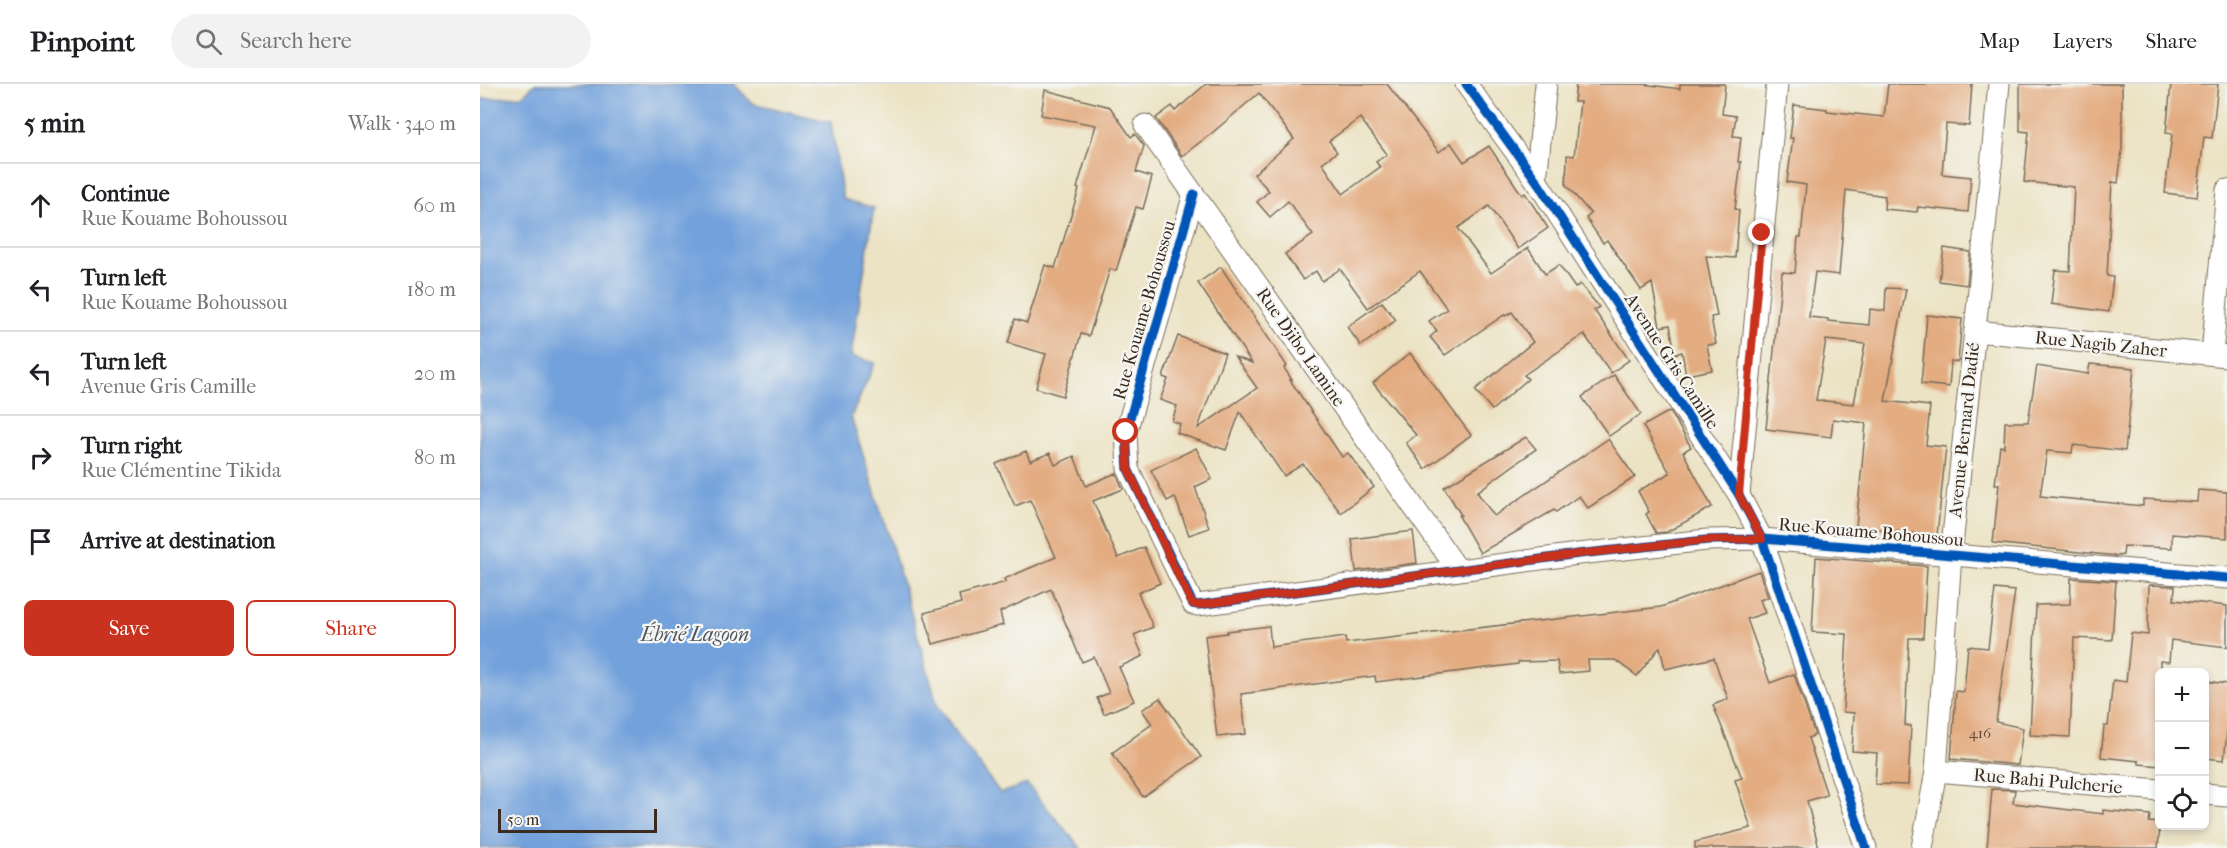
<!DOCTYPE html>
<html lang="en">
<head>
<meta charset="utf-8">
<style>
	:root { --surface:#fff; --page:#f2f2f2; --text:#202124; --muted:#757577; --line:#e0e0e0; --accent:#c8321e }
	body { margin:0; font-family:"IM FELL French Canon",serif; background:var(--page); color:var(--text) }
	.controls { position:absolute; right:18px; bottom:18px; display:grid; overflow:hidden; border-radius:9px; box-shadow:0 3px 9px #0003 }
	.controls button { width:54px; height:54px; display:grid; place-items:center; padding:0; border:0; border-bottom:2px solid var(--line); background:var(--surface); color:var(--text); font:30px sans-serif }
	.scale { position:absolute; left:18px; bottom:15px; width:159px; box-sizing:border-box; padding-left:6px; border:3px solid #3b2a1e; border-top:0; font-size:16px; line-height:21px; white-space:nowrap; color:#3b2a1e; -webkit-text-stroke:4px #f6f6f2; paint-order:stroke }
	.stop { position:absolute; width:18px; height:18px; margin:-14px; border:4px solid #c8321e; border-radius:50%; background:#fff }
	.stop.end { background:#c8321e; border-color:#fff; box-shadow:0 2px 6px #0008 }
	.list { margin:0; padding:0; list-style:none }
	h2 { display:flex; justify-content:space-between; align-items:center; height:78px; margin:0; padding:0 24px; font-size:26px }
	h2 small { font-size:20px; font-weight:400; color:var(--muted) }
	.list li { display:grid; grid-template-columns:39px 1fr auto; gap:18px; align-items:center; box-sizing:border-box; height:84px; padding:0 24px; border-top:2px solid var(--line) }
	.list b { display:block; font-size:22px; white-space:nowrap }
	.list p { margin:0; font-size:20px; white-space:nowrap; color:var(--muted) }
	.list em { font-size:20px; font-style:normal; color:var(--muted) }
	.actions { display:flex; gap:12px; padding:18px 24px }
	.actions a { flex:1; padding:14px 0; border:2px solid var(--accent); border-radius:9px; text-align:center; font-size:21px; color:var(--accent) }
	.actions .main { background:var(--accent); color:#fff }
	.icon { flex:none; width:33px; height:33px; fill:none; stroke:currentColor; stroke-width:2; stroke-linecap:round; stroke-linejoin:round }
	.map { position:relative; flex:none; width:1747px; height:764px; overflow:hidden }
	header { display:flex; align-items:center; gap:36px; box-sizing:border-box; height:84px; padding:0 30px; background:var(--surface); border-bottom:2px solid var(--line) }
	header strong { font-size:28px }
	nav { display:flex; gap:33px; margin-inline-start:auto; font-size:21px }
	.search { width:420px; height:54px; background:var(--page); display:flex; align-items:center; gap:15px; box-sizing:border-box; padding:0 21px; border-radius:33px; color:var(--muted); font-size:22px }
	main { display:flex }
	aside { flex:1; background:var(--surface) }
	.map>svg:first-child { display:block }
</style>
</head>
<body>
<header>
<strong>Pinpoint</strong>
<div class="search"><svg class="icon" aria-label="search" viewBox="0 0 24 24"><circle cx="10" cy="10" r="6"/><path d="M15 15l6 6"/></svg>Search here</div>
<nav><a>Map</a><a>Layers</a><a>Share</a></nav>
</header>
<main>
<aside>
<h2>5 min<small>Walk · 340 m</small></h2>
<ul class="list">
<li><svg class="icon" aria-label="ahead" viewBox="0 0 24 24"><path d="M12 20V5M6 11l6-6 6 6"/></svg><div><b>Continue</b><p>Rue Kouame Bohoussou</p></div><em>60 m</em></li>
<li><svg class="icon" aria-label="left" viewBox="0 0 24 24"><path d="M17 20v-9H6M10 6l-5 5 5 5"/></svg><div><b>Turn left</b><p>Rue Kouame Bohoussou</p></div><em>180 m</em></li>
<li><svg class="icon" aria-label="left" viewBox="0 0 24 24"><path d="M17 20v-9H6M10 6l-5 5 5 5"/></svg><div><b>Turn left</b><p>Avenue Gris Camille</p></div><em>20 m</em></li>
<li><svg class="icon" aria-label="right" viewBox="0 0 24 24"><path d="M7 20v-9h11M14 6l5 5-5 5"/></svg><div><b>Turn right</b><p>Rue Clémentine Tikida</p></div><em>80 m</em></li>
<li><svg class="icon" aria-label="arrive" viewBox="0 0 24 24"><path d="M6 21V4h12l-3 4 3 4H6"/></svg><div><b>Arrive at destination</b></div></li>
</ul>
<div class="actions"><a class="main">Save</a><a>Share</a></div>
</aside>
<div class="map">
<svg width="1747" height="764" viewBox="0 0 1747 764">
	<rect width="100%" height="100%" fill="#f6f6f2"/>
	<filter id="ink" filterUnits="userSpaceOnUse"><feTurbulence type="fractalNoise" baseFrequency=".0167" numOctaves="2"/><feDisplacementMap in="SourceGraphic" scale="12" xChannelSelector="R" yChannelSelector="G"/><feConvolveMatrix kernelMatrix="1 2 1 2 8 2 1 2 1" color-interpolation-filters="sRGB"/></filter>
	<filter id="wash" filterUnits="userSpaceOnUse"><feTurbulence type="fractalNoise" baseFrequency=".008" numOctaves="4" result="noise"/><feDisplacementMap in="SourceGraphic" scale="24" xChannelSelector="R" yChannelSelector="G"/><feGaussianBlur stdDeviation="1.35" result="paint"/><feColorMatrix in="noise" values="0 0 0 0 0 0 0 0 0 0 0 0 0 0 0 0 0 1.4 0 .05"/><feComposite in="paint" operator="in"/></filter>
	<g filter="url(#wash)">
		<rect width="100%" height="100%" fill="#ece3c4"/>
		<!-- water -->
		<path fill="#72a1db" stroke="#56667c" stroke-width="1.5" d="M 55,0 L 254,0 L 272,19 L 351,38 L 363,115 L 394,124 L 371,272 L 395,279 L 371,333 L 411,459 L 458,623 L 520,709 L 547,700 L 601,764 L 0,764 L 0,15 L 42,12 Z"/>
		<g id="blocks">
			<!-- building -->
			<g fill="#e3ac81" fill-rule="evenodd">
				<path d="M 726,0 L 907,0 L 959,68 L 971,59 L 984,78 L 1009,62 L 1042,111 L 1045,109 L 1068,144 L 1038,165 L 1009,122 L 978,144 L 1011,189 L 1048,164 L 1065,190 L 1079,181 L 1095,204 L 1100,200 L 1119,223 L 1114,226 L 1149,276 L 1131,289 L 1104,250 L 1044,291 L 1048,295 L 1012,326 L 995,306 L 1053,258 L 1032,228 L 1025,232 L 1024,231 L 965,271 L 950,253 L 957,247 L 949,237 L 967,225 L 940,187 L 888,224 L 860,185 L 842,197 L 836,187 L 823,196 L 805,170 L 833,151 L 808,117 L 790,133 L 777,118 L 789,107 L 774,90 L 814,55 L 779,9 L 732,49 L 702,72 L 676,34 L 692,22 L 695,27 ZM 880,34 L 907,70 L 896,78 L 900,83 L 863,110 L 842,79 L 857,68 L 849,57 Z"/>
				<path d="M 1096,0 L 1162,0 L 1200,5 L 1200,0 L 1245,0 L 1242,30 L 1256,32 L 1253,52 L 1261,53 L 1258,78 L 1261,78 L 1255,125 L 1259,126 L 1255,174 L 1226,172 L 1237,232 L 1231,233 L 1236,260 L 1227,261 L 1232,286 L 1206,291 L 1202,268 L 1195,270 L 1190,241 L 1180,243 L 1172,199 L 1161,206 L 1127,156 L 1123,159 L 1106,134 L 1111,130 L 1086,101 L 1087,71 L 1094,72 L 1100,18 L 1094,18 Z"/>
				<path d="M 1408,0 L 1492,0 L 1489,42 L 1466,40 L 1462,90 L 1491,93 L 1488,128 L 1438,123 L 1437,128 L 1404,125 L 1405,112 L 1366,106 L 1359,191 L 1335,188 L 1329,233 L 1348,235 L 1348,237 L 1389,241 L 1390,225 L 1405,227 L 1406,204 L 1426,205 L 1405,317 L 1450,322 L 1446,361 L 1466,363 L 1457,452 L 1376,443 L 1386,339 L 1353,335 L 1351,353 L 1286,345 L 1302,188 L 1315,189 L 1318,153 L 1321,153 L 1326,101 L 1307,98 L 1313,54 L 1310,54 L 1314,21 L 1347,25 L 1347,27 L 1404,33 ZM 1346,256 L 1385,260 L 1374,320 L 1336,316 Z"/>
				<path d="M 1540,0 L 1642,0 L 1642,65 L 1638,99 L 1632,98 L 1627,192 L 1633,193 L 1629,228 L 1571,220 L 1575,186 L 1590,187 L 1594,103 L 1544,98 L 1549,48 L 1540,47 Z"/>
				<path d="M 1691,0 L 1738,0 L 1732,54 L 1724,53 L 1717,113 L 1685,109 L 1692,50 L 1686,49 Z"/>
				<path d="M 565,6 L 630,23 L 651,53 L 655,50 L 664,62 L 656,88 L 672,93 L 663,125 L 656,123 L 636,187 L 630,185 L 609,252 L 601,250 L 583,312 L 556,304 L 566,270 L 528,259 L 535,235 L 547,239 L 565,181 L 575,184 L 599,105 L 597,104 L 616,41 L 561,31 Z"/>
				<path d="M 1464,164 L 1490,168 L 1487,201 L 1459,197 Z"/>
				<path d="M 741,183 L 807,282 L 804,284 L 812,296 L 810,296 L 862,373 L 868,369 L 894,403 L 861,429 L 823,380 L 804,392 L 760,328 L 746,366 L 697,349 L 700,340 L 692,337 L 697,322 L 680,316 L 688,295 L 683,293 L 698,252 L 745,269 L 718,344 L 777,304 L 755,273 L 772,279 L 718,199 Z"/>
				<path d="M 902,218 L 916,236 L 881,262 L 867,243 Z"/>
				<path d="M 1447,231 L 1482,235 L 1478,278 L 1471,277 L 1469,303 L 1441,300 Z"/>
				<path d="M 930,269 L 991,351 L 945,385 L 926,359 L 936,351 L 893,299 Z"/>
				<path d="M 1610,280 L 1654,284 L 1645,367 L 1593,361 L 1592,369 L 1567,367 L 1560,412 L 1663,422 L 1663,415 L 1717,418 L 1718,406 L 1747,408 L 1747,454 L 1692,450 L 1692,464 L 1644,462 L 1643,471 L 1637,472 L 1513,459 L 1519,400 L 1515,400 L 1520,362 L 1524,363 L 1525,338 L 1548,338 L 1557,282 L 1608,290 Z"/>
				<path d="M 1134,291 L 1161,330 L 1129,352 L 1102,313 Z"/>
				<path d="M 1190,327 L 1211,363 L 1203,368 L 1232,423 L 1187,448 L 1176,449 L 1166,430 L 1169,428 L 1158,407 L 1190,389 L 1163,342 Z"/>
				<path d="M 1046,353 L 1056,365 L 997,408 L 1014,432 L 1128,355 L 1155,393 L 1108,424 L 1099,412 L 1076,428 L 1074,426 L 1000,469 L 979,432 L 981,431 L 964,403 Z"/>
				<path d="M 716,364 L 732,395 L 715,403 L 729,444 L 709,451 L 695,413 L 687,417 L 671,386 Z"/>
				<path d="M 546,367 L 550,377 L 570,369 L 575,381 L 594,372 L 606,402 L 636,389 L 643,405 L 613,417 L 638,474 L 664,463 L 680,499 L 658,509 L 673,543 L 654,551 L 663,572 L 639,583 L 654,617 L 624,630 L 617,614 L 629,609 L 614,573 L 602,578 L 571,505 L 520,528 L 523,541 L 453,560 L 444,529 L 481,519 L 479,511 L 526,498 L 524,495 L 576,473 L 550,416 L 535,422 L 516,380 Z"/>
				<path d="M 933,447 L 937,479 L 876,487 L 872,455 Z"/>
				<path d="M 1336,473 L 1447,482 L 1443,554 L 1429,554 L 1425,641 L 1431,642 L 1428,701 L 1395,700 L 1397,669 L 1372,667 L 1374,629 L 1363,628 L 1367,550 L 1332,548 Z"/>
				<path d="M 1279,487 L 1288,513 L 1280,516 L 1285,529 L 1267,535 L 1290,599 L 1314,590 L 1335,651 L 1328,654 L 1347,711 L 1327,717 L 1339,764 L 1215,764 L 1215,758 L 1271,744 L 1255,696 L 1262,694 L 1233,621 L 1248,615 L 1234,574 L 1185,585 L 1180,563 L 1157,592 L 1135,576 L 1108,576 L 1109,587 L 1079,590 L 1077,577 L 1038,578 L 1038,580 L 896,598 L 895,592 L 761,610 L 766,650 L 737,653 L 725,552 L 747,549 L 747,547 L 789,542 L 791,563 L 865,553 L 866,559 L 1181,523 Z"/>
				<path d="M 1591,494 L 1636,497 L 1632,556 L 1594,554 L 1590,653 L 1550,651 L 1556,521 L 1590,520 Z"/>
				<path d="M 1669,501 L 1695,502 L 1694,516 L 1747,522 L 1747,563 L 1691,556 L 1689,578 L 1680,577 L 1680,682 L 1659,680 L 1659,677 L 1621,673 L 1624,642 L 1628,642 L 1633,596 L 1646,598 L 1651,549 L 1668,551 Z"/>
				<path d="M 1515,505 L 1535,507 L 1516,638 L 1543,644 L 1538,681 L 1471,675 L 1476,607 L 1484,608 L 1488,562 L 1508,564 Z"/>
				<path d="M 1725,597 L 1747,600 L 1747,648 L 1744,676 L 1725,674 Z"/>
				<path d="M 680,614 L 721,673 L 663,713 L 632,669 L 672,640 L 662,626 Z"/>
				<path d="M 1512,705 L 1535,706 L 1533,719 L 1623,730 L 1623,726 L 1670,731 L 1669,738 L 1680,739 L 1680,741 L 1678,764 L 1507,764 Z"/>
			</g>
		</g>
	</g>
	<g filter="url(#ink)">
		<use href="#blocks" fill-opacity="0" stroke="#796b58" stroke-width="1.5"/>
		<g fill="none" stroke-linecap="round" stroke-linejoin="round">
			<defs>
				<g id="minor">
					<path d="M 986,0 L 1056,96 L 1259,411 L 1282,455 L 1386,764"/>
					<path d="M 665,41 L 978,486"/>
					<path d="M 1056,96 L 1066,0"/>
					<path d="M 714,110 L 646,348 L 648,385 L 713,520 L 718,521 L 1098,470 L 1227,456 L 1282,455 L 1747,494"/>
					<path d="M 1495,247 L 1747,272"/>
					<path d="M 1732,270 L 1747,106"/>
					<path d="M 1259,411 L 1297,0"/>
					<path d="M 1456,687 L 1680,706"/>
					<path d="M 1724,710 L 1747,712"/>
					<path d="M 1442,764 L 1456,687 L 1471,471 L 1495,247 L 1519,0"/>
				</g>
			</defs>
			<!-- minor casing -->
			<use href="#minor" stroke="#796b58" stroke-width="23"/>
			<!-- minor -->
			<use href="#minor" stroke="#fff" stroke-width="21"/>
			<defs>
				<g id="cycleway">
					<path d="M 986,0 L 1056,96 L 1259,411 L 1282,455 L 1386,764"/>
					<path d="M 714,110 L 646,348 L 648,385 L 713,520 L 718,521 L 1098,470 L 1227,456 L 1282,455 L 1747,494"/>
				</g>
			</defs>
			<!-- cycleway casing -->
			<use href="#cycleway" stroke="#f6f6f2" stroke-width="13"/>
			<!-- cycleway -->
			<use href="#cycleway" stroke="#0057b8" stroke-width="9"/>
		</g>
	</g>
	<g fill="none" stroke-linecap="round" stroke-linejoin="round" filter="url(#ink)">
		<!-- route -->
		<path stroke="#c8321e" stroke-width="8" d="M 646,348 L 648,385 L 710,516 L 713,520 L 718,521 L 1098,470 L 1227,456 L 1282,455 L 1259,411 L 1282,149"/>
	</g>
	<g text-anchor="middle" stroke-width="4.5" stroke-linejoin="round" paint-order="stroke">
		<!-- number labels -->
		<g font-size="15" fill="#654a37">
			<text x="1500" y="654">416</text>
		</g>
		<!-- street labels -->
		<g font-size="18" fill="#3b2a1e" stroke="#f6f6f2">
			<text transform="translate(664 226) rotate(-74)" y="6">Rue Kouame Bohoussou</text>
			<text transform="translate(1621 260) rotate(6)" y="6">Rue Nagib Zaher</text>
			<text transform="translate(821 263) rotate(55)" y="6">Rue Djibo Lamine</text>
			<text transform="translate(1192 277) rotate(57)" y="6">Avenue Gris Camille</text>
			<text transform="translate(1484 346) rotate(-84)" y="6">Avenue Bernard Dadié</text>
			<text transform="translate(1391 448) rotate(5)" y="6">Rue Kouame Bohoussou</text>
			<text transform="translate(1568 697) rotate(5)" y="6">Rue Bahi Pulcherie</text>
		</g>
		<!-- water labels -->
		<g font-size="20" font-style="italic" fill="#4e5460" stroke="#f6f6f2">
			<text x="215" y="557">Ébrié Lagoon</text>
		</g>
	</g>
</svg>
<div class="controls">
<button>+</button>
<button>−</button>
<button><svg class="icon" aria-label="locate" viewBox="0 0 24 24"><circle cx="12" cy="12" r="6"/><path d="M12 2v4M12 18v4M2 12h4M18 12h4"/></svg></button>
</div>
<div class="scale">50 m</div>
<div class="stop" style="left:646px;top:348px"></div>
<div class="stop end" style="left:1282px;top:149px"></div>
</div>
</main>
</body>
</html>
